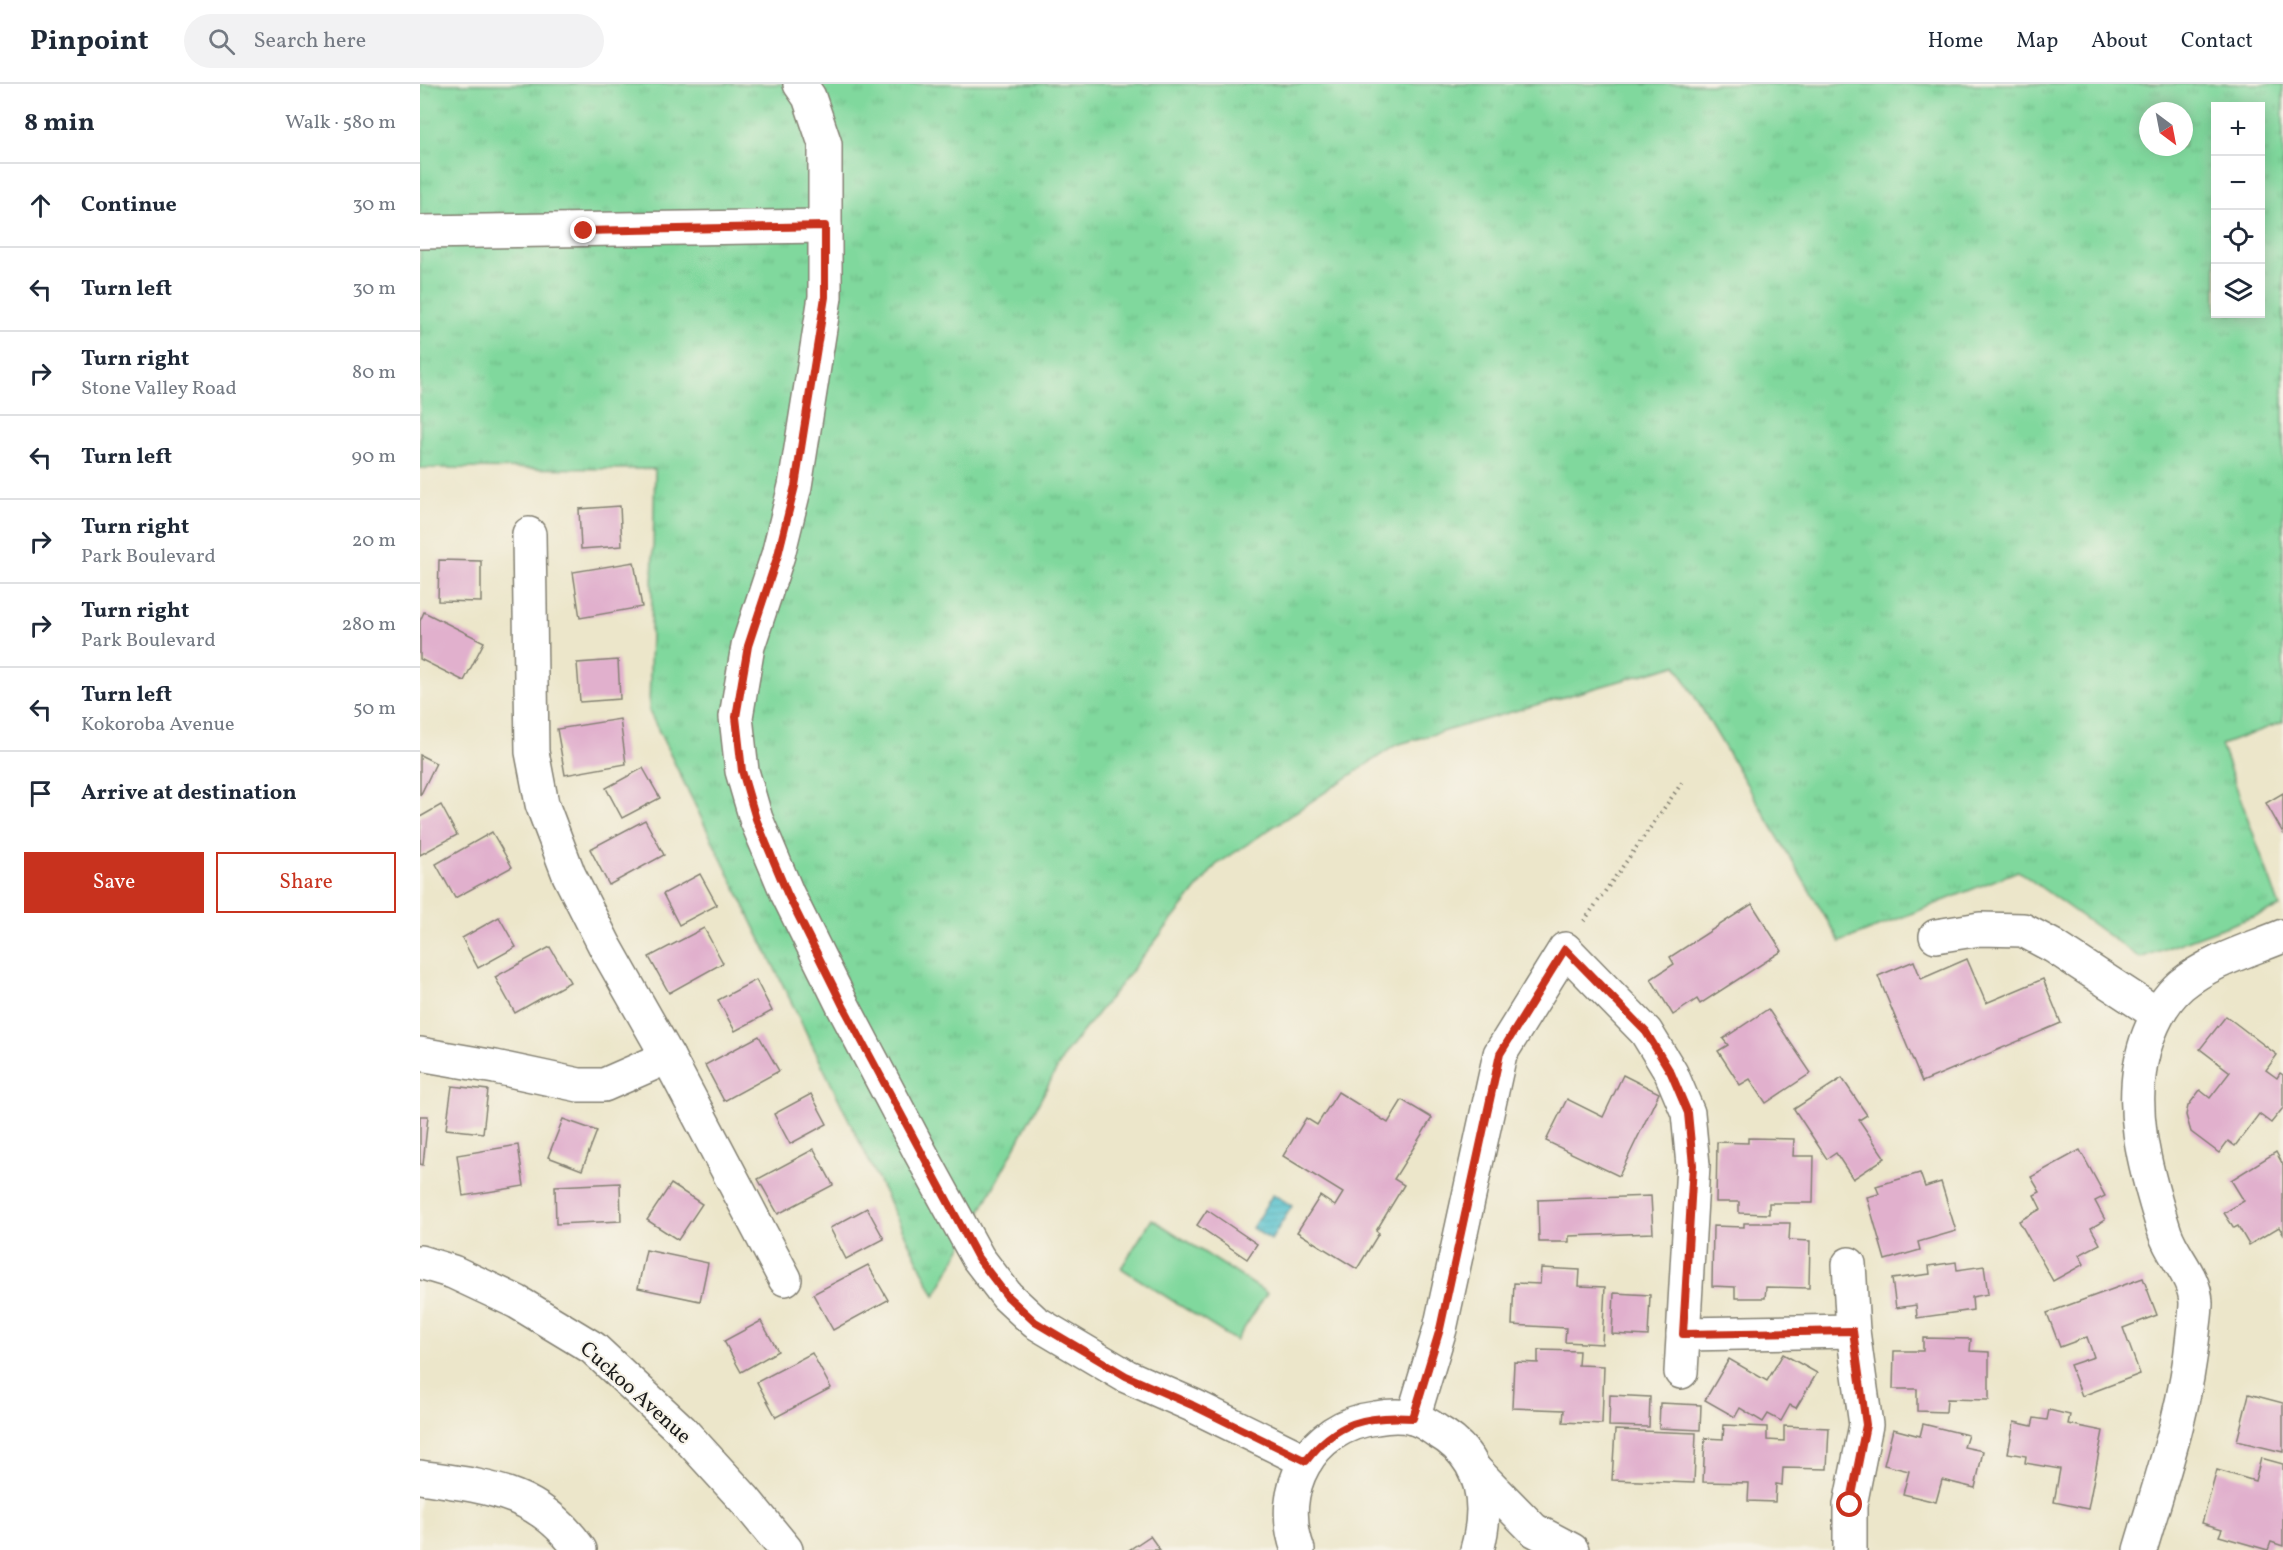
<!DOCTYPE html>
<html lang="en">
<head>
<meta charset="utf-8">
<style>
	:root { --surface:#fff; --page:#f2f2f3; --text:#1f2937; --muted:#747a83; --line:#e0e1e3; --accent:#c8321e }
	body { margin:0; font-family:Vollkorn,serif; background:var(--page); color:var(--text) }
	.controls { position:absolute; right:18px; top:18px; display:grid; overflow:hidden; border-radius:0px; box-shadow:0 3px 15px #0003 }
	.controls button { width:54px; height:54px; display:grid; place-items:center; padding:0; border:0; border-bottom:2px solid var(--line); background:var(--surface); color:var(--text); font:30px sans-serif }
	.compass { position:absolute; left:1719px; top:18px; width:54px; height:54px; border-radius:50%; background:var(--surface); box-shadow:0 3px 15px #0003; rotate:148deg }
	.stop { position:absolute; width:18px; height:18px; margin:-14px; border:4px solid #c8321e; border-radius:50%; background:#fff }
	.stop.end { background:#c8321e; border-color:#fff; box-shadow:0 2px 6px #0008 }
	.list { margin:0; padding:0; list-style:none }
	h2 { display:flex; justify-content:space-between; align-items:center; height:78px; margin:0; padding:0 24px; font-size:26px }
	h2 small { font-size:20px; font-weight:400; color:var(--muted) }
	.list li { display:grid; grid-template-columns:39px 1fr auto; gap:18px; align-items:center; box-sizing:border-box; height:84px; padding:0 24px; border-top:2px solid var(--line) }
	.list b { display:block; font-size:22px; white-space:nowrap }
	.list p { margin:0; font-size:20px; white-space:nowrap; color:var(--muted) }
	.list em { font-size:20px; font-style:normal; color:var(--muted) }
	.actions { display:flex; gap:12px; padding:18px 24px }
	.actions a { flex:1; padding:14px 0; border:2px solid var(--accent); border-radius:0px; text-align:center; font-size:21px; color:var(--accent) }
	.actions .main { background:var(--accent); color:#fff }
	.icon { flex:none; width:33px; height:33px; fill:none; stroke:currentColor; stroke-width:2; stroke-linecap:round; stroke-linejoin:round }
	.map { position:relative; flex:none; width:1863px; height:1466px; overflow:hidden }
	header { display:flex; align-items:center; gap:36px; box-sizing:border-box; height:84px; padding:0 30px; background:var(--surface); border-bottom:2px solid var(--line) }
	header strong { font-size:28px }
	nav { display:flex; gap:33px; margin-inline-start:auto; font-size:21px }
	.search { width:420px; height:54px; background:var(--page); display:flex; align-items:center; gap:15px; box-sizing:border-box; padding:0 21px; border-radius:33px; color:var(--muted); font-size:22px }
	main { display:flex }
	aside { flex:1; background:var(--surface) }
	.map>svg:first-child { display:block }
</style>
</head>
<body>
<header>
<strong>Pinpoint</strong>
<div class="search"><svg class="icon" aria-label="search" viewBox="0 0 24 24"><circle cx="10" cy="10" r="6"/><path d="M15 15l6 6"/></svg>Search here</div>
<nav><a>Home</a><a>Map</a><a>About</a><a>Contact</a></nav>
</header>
<main>
<aside>
<h2>8 min<small>Walk · 580 m</small></h2>
<ul class="list">
<li><svg class="icon" aria-label="ahead" viewBox="0 0 24 24"><path d="M12 20V5M6 11l6-6 6 6"/></svg><div><b>Continue</b></div><em>30 m</em></li>
<li><svg class="icon" aria-label="left" viewBox="0 0 24 24"><path d="M17 20v-9H6M10 6l-5 5 5 5"/></svg><div><b>Turn left</b></div><em>30 m</em></li>
<li><svg class="icon" aria-label="right" viewBox="0 0 24 24"><path d="M7 20v-9h11M14 6l5 5-5 5"/></svg><div><b>Turn right</b><p>Stone Valley Road</p></div><em>80 m</em></li>
<li><svg class="icon" aria-label="left" viewBox="0 0 24 24"><path d="M17 20v-9H6M10 6l-5 5 5 5"/></svg><div><b>Turn left</b></div><em>90 m</em></li>
<li><svg class="icon" aria-label="right" viewBox="0 0 24 24"><path d="M7 20v-9h11M14 6l5 5-5 5"/></svg><div><b>Turn right</b><p>Park Boulevard</p></div><em>20 m</em></li>
<li><svg class="icon" aria-label="right" viewBox="0 0 24 24"><path d="M7 20v-9h11M14 6l5 5-5 5"/></svg><div><b>Turn right</b><p>Park Boulevard</p></div><em>280 m</em></li>
<li><svg class="icon" aria-label="left" viewBox="0 0 24 24"><path d="M17 20v-9H6M10 6l-5 5 5 5"/></svg><div><b>Turn left</b><p>Kokoroba Avenue</p></div><em>50 m</em></li>
<li><svg class="icon" aria-label="arrive" viewBox="0 0 24 24"><path d="M6 21V4h12l-3 4 3 4H6"/></svg><div><b>Arrive at destination</b></div></li>
</ul>
<div class="actions"><a class="main">Save</a><a>Share</a></div>
</aside>
<div class="map">
<svg width="1863" height="1466" viewBox="0 0 1863 1466">
	<defs>
		<pattern id="grass-tufts" width="24" height="20" patternUnits="userSpaceOnUse" patternTransform="scale(1.5)"><rect width="24" height="20" fill="#80d89d"/><path d="M3 7l-1-3M5 7V3M7 7l1-3M15 17l-1-3M17 17v-4M19 17l1-3" fill="none" stroke="#6eb987"/></pattern>
		<pattern id="water-rules" width="6" height="5" patternUnits="userSpaceOnUse" patternTransform="scale(1.5)"><rect width="6" height="5" fill="#55c1cd"/><path d="M0 2.5h6" fill="none" stroke="#49a5af"/></pattern>
	</defs>
	<rect width="100%" height="100%" fill="#f7f3e8"/>
	<filter id="ink" filterUnits="userSpaceOnUse"><feTurbulence type="fractalNoise" baseFrequency=".0167" numOctaves="2"/><feDisplacementMap in="SourceGraphic" scale="12" xChannelSelector="R" yChannelSelector="G"/><feConvolveMatrix kernelMatrix="1 2 1 2 8 2 1 2 1" color-interpolation-filters="sRGB"/></filter>
	<filter id="wash" filterUnits="userSpaceOnUse"><feTurbulence type="fractalNoise" baseFrequency=".008" numOctaves="4" result="noise"/><feDisplacementMap in="SourceGraphic" scale="24" xChannelSelector="R" yChannelSelector="G"/><feGaussianBlur stdDeviation="1.35" result="paint"/><feColorMatrix in="noise" values="0 0 0 0 0 0 0 0 0 0 0 0 0 0 0 0 0 1.4 0 .05"/><feComposite in="paint" operator="in"/></filter>
	<g filter="url(#wash)">
		<rect width="100%" height="100%" fill="#ece6ca"/>
		<!-- grass -->
		<path fill="url(#grass-tufts)" stroke="#4e7a5c" stroke-width="1.5" fill-rule="evenodd" d="M 0,0 L 1863,0 L 1863,638 L 1801,661 L 1860,823 L 1720,874 L 1598,787 L 1420,858 L 1256,581 L 976,661 L 796,781 L 645,970 L 515,1212 L 229,627 L 235,385 L 0,384 ZM 1796,22 L 1840,22 L 1840,230 L 1796,230 ZM 1728,27 L 1764,27 L 1764,63 L 1728,63 Z"/>
		<!-- green -->
		<path fill="#80d89d" stroke="#4e7a5c" stroke-width="1.5" d="M 732,1135 L 847,1209 L 816,1257 L 701,1184 Z"/>
		<!-- water -->
		<path fill="url(#water-rules)" stroke="#386e74" stroke-width="1.5" d="M 853,1110 L 872,1122 L 851,1156 L 832,1144 Z"/>
		<g id="blocks">
			<!-- building -->
			<g fill="#e1b0cd">
				<path d="M 200,422 L 202,462 L 161,465 L 159,425 Z"/>
				<path d="M 19,476 L 61,477 L 61,518 L 18,517 Z"/>
				<path d="M 214,478 L 222,523 L 160,534 L 153,488 Z"/>
				<path d="M 4,528 L 64,558 L 44,597 L 0,575 L 0,537 Z"/>
				<path d="M 198,576 L 200,615 L 160,618 L 157,579 Z"/>
				<path d="M 200,635 L 206,680 L 145,691 L 137,645 Z"/>
				<path d="M 0,671 L 16,679 L 0,712 Z"/>
				<path d="M 223,684 L 240,714 L 202,734 L 186,704 Z"/>
				<path d="M 1863,709 L 1863,749 L 1846,719 Z"/>
				<path d="M 21,721 L 37,751 L 0,771 L 0,733 Z"/>
				<path d="M 225,736 L 244,771 L 189,801 L 170,765 Z"/>
				<path d="M 72,748 L 92,783 L 35,814 L 16,780 Z"/>
				<path d="M 280,790 L 297,821 L 259,841 L 243,810 Z"/>
				<path d="M 1332,820 L 1362,867 L 1280,920 L 1277,915 L 1253,931 L 1231,895 L 1254,880 L 1250,873 Z"/>
				<path d="M 79,833 L 96,863 L 58,884 L 42,854 Z"/>
				<path d="M 284,844 L 303,879 L 249,909 L 229,873 Z"/>
				<path d="M 130,863 L 150,898 L 95,929 L 75,893 Z"/>
				<path d="M 1547,875 L 1566,919 L 1623,895 L 1641,939 L 1502,998 L 1458,892 L 1494,877 L 1501,895 Z"/>
				<path d="M 336,896 L 352,927 L 315,947 L 298,916 Z"/>
				<path d="M 1348,925 L 1391,989 L 1346,1019 L 1330,995 L 1320,1001 L 1298,967 L 1308,961 L 1303,955 Z"/>
				<path d="M 1806,932 L 1857,971 L 1846,986 L 1857,994 L 1860,989 L 1863,991 L 1863,1024 L 1851,1039 L 1839,1030 L 1815,1062 L 1808,1057 L 1799,1069 L 1771,1048 L 1766,1031 L 1768,1022 L 1780,1006 L 1790,1014 L 1810,988 L 1780,965 Z"/>
				<path d="M 339,952 L 359,987 L 304,1017 L 285,981 Z"/>
				<path d="M 1203,991 L 1239,1009 L 1199,1092 L 1126,1057 L 1147,1015 L 1183,1033 Z"/>
				<path d="M 1422,994 L 1447,1031 L 1439,1036 L 1465,1074 L 1433,1095 L 1416,1069 L 1407,1075 L 1374,1025 Z"/>
				<path d="M 32,1002 L 68,1006 L 63,1049 L 26,1045 Z"/>
				<path d="M 918,1008 L 968,1039 L 982,1016 L 1012,1034 L 974,1095 L 984,1101 L 956,1147 L 959,1149 L 937,1185 L 877,1148 L 900,1112 L 915,1122 L 923,1109 L 863,1072 L 886,1034 L 897,1041 Z"/>
				<path d="M 391,1010 L 407,1040 L 370,1060 L 354,1030 Z"/>
				<path d="M 0,1032 L 8,1032 L 3,1081 L 0,1080 Z"/>
				<path d="M 143,1035 L 177,1047 L 162,1086 L 128,1073 Z"/>
				<path d="M 1328,1054 L 1374,1055 L 1373,1072 L 1394,1072 L 1393,1119 L 1349,1119 L 1349,1130 L 1319,1129 L 1319,1118 L 1296,1118 L 1297,1058 L 1328,1059 Z"/>
				<path d="M 98,1061 L 104,1102 L 43,1112 L 37,1071 Z"/>
				<path d="M 394,1065 L 413,1101 L 358,1130 L 338,1095 Z"/>
				<path d="M 1660,1066 L 1685,1112 L 1675,1117 L 1685,1136 L 1671,1144 L 1680,1160 L 1659,1171 L 1664,1180 L 1633,1197 L 1599,1137 L 1621,1125 L 1614,1111 L 1620,1108 L 1611,1093 Z"/>
				<path d="M 1856,1068 L 1863,1081 L 1863,1150 L 1859,1143 L 1829,1161 L 1818,1142 L 1814,1144 L 1804,1129 L 1824,1117 L 1811,1096 Z"/>
				<path d="M 1500,1089 L 1505,1103 L 1521,1098 L 1536,1147 L 1498,1158 L 1500,1166 L 1465,1176 L 1447,1113 L 1459,1110 L 1456,1102 Z"/>
				<path d="M 200,1099 L 201,1137 L 136,1140 L 135,1102 Z"/>
				<path d="M 251,1100 L 282,1120 L 258,1156 L 227,1136 Z"/>
				<path d="M 1231,1112 L 1233,1149 L 1149,1152 L 1149,1158 L 1119,1158 L 1118,1116 Z"/>
				<path d="M 447,1124 L 464,1155 L 426,1175 L 410,1144 Z"/>
				<path d="M 787,1126 L 837,1160 L 827,1175 L 777,1141 Z"/>
				<path d="M 1324,1139 L 1370,1139 L 1369,1156 L 1390,1157 L 1389,1204 L 1346,1203 L 1345,1214 L 1315,1214 L 1315,1203 L 1292,1202 L 1293,1142 L 1324,1143 Z"/>
				<path d="M 226,1166 L 288,1179 L 280,1217 L 218,1204 Z"/>
				<path d="M 1536,1178 L 1537,1186 L 1564,1182 L 1568,1210 L 1552,1213 L 1553,1226 L 1497,1234 L 1496,1221 L 1476,1224 L 1472,1195 L 1510,1190 L 1509,1182 Z"/>
				<path d="M 448,1181 L 468,1216 L 413,1246 L 393,1210 Z"/>
				<path d="M 1121,1184 L 1160,1186 L 1159,1202 L 1185,1203 L 1182,1260 L 1145,1258 L 1146,1244 L 1092,1241 L 1094,1199 L 1120,1200 Z"/>
				<path d="M 1723,1194 L 1737,1231 L 1703,1244 L 1720,1290 L 1662,1312 L 1650,1281 L 1674,1273 L 1667,1253 L 1640,1263 L 1627,1229 Z"/>
				<path d="M 1194,1209 L 1230,1211 L 1228,1252 L 1192,1250 Z"/>
				<path d="M 341,1237 L 358,1267 L 321,1288 L 304,1257 Z"/>
				<path d="M 1503,1254 L 1551,1255 L 1550,1267 L 1569,1268 L 1569,1316 L 1527,1315 L 1526,1328 L 1497,1327 L 1497,1305 L 1473,1305 L 1474,1267 L 1503,1267 Z"/>
				<path d="M 1118,1266 L 1159,1267 L 1158,1281 L 1184,1282 L 1182,1340 L 1143,1338 L 1144,1326 L 1092,1324 L 1094,1278 L 1118,1279 Z"/>
				<path d="M 392,1269 L 411,1304 L 356,1333 L 337,1298 Z"/>
				<path d="M 1363,1270 L 1397,1289 L 1376,1324 L 1370,1321 L 1361,1337 L 1348,1330 L 1343,1338 L 1320,1324 L 1315,1333 L 1285,1316 L 1309,1275 L 1347,1297 Z"/>
				<path d="M 1829,1310 L 1863,1319 L 1863,1368 L 1817,1357 Z"/>
				<path d="M 1190,1311 L 1230,1313 L 1229,1343 L 1189,1342 Z"/>
				<path d="M 1240,1319 L 1281,1321 L 1280,1346 L 1239,1344 Z"/>
				<path d="M 1629,1326 L 1650,1331 L 1648,1340 L 1683,1347 L 1668,1425 L 1634,1418 L 1640,1385 L 1605,1379 L 1606,1372 L 1588,1369 L 1594,1338 L 1612,1342 L 1614,1334 L 1627,1336 Z"/>
				<path d="M 1503,1340 L 1548,1351 L 1544,1363 L 1563,1367 L 1555,1404 L 1522,1396 L 1516,1418 L 1483,1410 L 1489,1387 L 1464,1381 L 1473,1345 L 1500,1352 Z"/>
				<path d="M 1304,1341 L 1347,1343 L 1347,1356 L 1364,1357 L 1364,1342 L 1409,1344 L 1407,1385 L 1363,1384 L 1362,1401 L 1356,1400 L 1355,1418 L 1328,1417 L 1329,1399 L 1283,1398 L 1285,1354 L 1303,1355 Z"/>
				<path d="M 1195,1346 L 1276,1349 L 1274,1399 L 1192,1396 Z"/>
				<path d="M 1841,1374 L 1863,1380 L 1863,1462 L 1851,1458 L 1848,1466 L 1799,1452 L 1802,1445 L 1782,1439 L 1797,1386 L 1835,1397 Z"/>
				<path d="M 730,1452 L 740,1466 L 709,1466 Z"/>
			</g>
		</g>
	</g>
	<g filter="url(#ink)">
		<use href="#blocks" fill-opacity="0" stroke="#848173" stroke-width="1.5"/>
		<g fill="none" stroke-linecap="round" stroke-linejoin="round">
			<defs>
				<g id="minor">
					<path d="M 380,0 L 389,13 L 405,60 L 405,213 L 375,402 L 358,471 L 328,562 L 316,633 L 322,687 L 336,735 L 367,809 L 422,920 L 500,1068 L 558,1174 L 587,1212 L 615,1238 L 706,1292 L 772,1321 L 886,1377"/>
					<path d="M 0,148 L 405,142"/>
					<path d="M 109,450 L 112,668 L 122,720 L 149,791 L 185,862 L 248,973 L 365,1195"/>
					<path d="M 1516,852 L 1560,845 L 1603,846 L 1633,862 L 1737,930"/>
					<path d="M 0,970 L 75,983 L 159,1001 L 184,1001 L 248,973"/>
					<path d="M 0,1178 L 33,1188 L 97,1218 L 173,1264 L 261,1346 L 325,1416 L 366,1466"/>
					<path d="M 1429,1180 L 1433,1247 L 1446,1341 L 1430,1421 L 1430,1466"/>
					<path d="M 1263,1250 L 1433,1247"/>
					<path d="M 993,1334 L 1020,1245 L 1080,970 L 1145,865 L 1226,948 L 1251,989 L 1268,1029 L 1273,1081 L 1261,1288"/>
					<path d="M 1055,1386 L 1114,1446 L 1152,1466"/>
					<path d="M 0,1393 C 67,1403 118,1406 160,1466"/>
					<path d="M 878,1466 C 856,1406 890,1342 956,1334 C 967,1332 981,1331 993,1334 C 1001,1336 1010,1342 1017,1347 C 1063,1373 1070,1419 1057,1466"/>
					<path d="M 1720,1466 C 1741,1395 1766,1325 1773,1250 C 1774,1240 1776,1229 1776,1219 C 1775,1192 1753,1173 1745,1149 C 1725,1086 1704,1014 1729,950 C 1736,932 1746,914 1761,901 C 1790,877 1829,866 1863,852"/>
				</g>
			</defs>
			<!-- minor casing -->
			<use href="#minor" stroke="#848173" stroke-width="36"/>
			<!-- path -->
			<path stroke="#848173" stroke-width="4" stroke-dasharray="1.5 4.5" stroke-linecap="butt" d="M 1164,837 L 1264,696"/>
			<!-- minor -->
			<use href="#minor" stroke="#fff" stroke-width="33"/>
		</g>
	</g>
	<g fill="none" stroke-linecap="round" stroke-linejoin="round" filter="url(#ink)">
		<!-- route -->
		<path stroke="#c8321e" stroke-width="8" d="M 164,147 L 405,142 L 405,213 L 375,402 L 358,471 L 328,562 L 316,633 L 322,687 L 336,735 L 367,809 L 422,920 L 558,1174 L 587,1212 L 615,1238 L 706,1292 L 772,1321 L 886,1377 C 916,1338 946,1331 993,1334 L 1020,1245 L 1080,970 L 1145,865 L 1226,948 L 1251,989 L 1268,1029 L 1273,1081 L 1263,1250 L 1433,1247 L 1446,1341 L 1430,1421"/>
	</g>
	<g text-anchor="middle" stroke-width="4.5" stroke-linejoin="round" paint-order="stroke">
		<!-- street labels -->
		<g font-size="21" fill="#1c1c1c" stroke="#f7f3e8">
			<text transform="translate(216 1308) rotate(42)" y="7">Cuckoo Avenue</text>
		</g>
	</g>
</svg>
<div class="controls">
<button>+</button>
<button>−</button>
<button><svg class="icon" aria-label="locate" viewBox="0 0 24 24"><circle cx="12" cy="12" r="6"/><path d="M12 2v4M12 18v4M2 12h4M18 12h4"/></svg></button>
<button><svg class="icon" aria-label="layers" viewBox="0 0 24 24"><path d="M12 4l9 5-9 5-9-5zM3 14l9 5 9-5"/></svg></button>
</div>
<svg class="compass" viewBox="-18 -18 36 36"><path d="M0-13l5 13h-10z" fill="#e53935"/><path d="M0 13l5-13h-10z" fill="#747a83"/></svg>
<div class="stop" style="left:1430px;top:1421px"></div>
<div class="stop end" style="left:164px;top:147px"></div>
</div>
</main>
</body>
</html>
